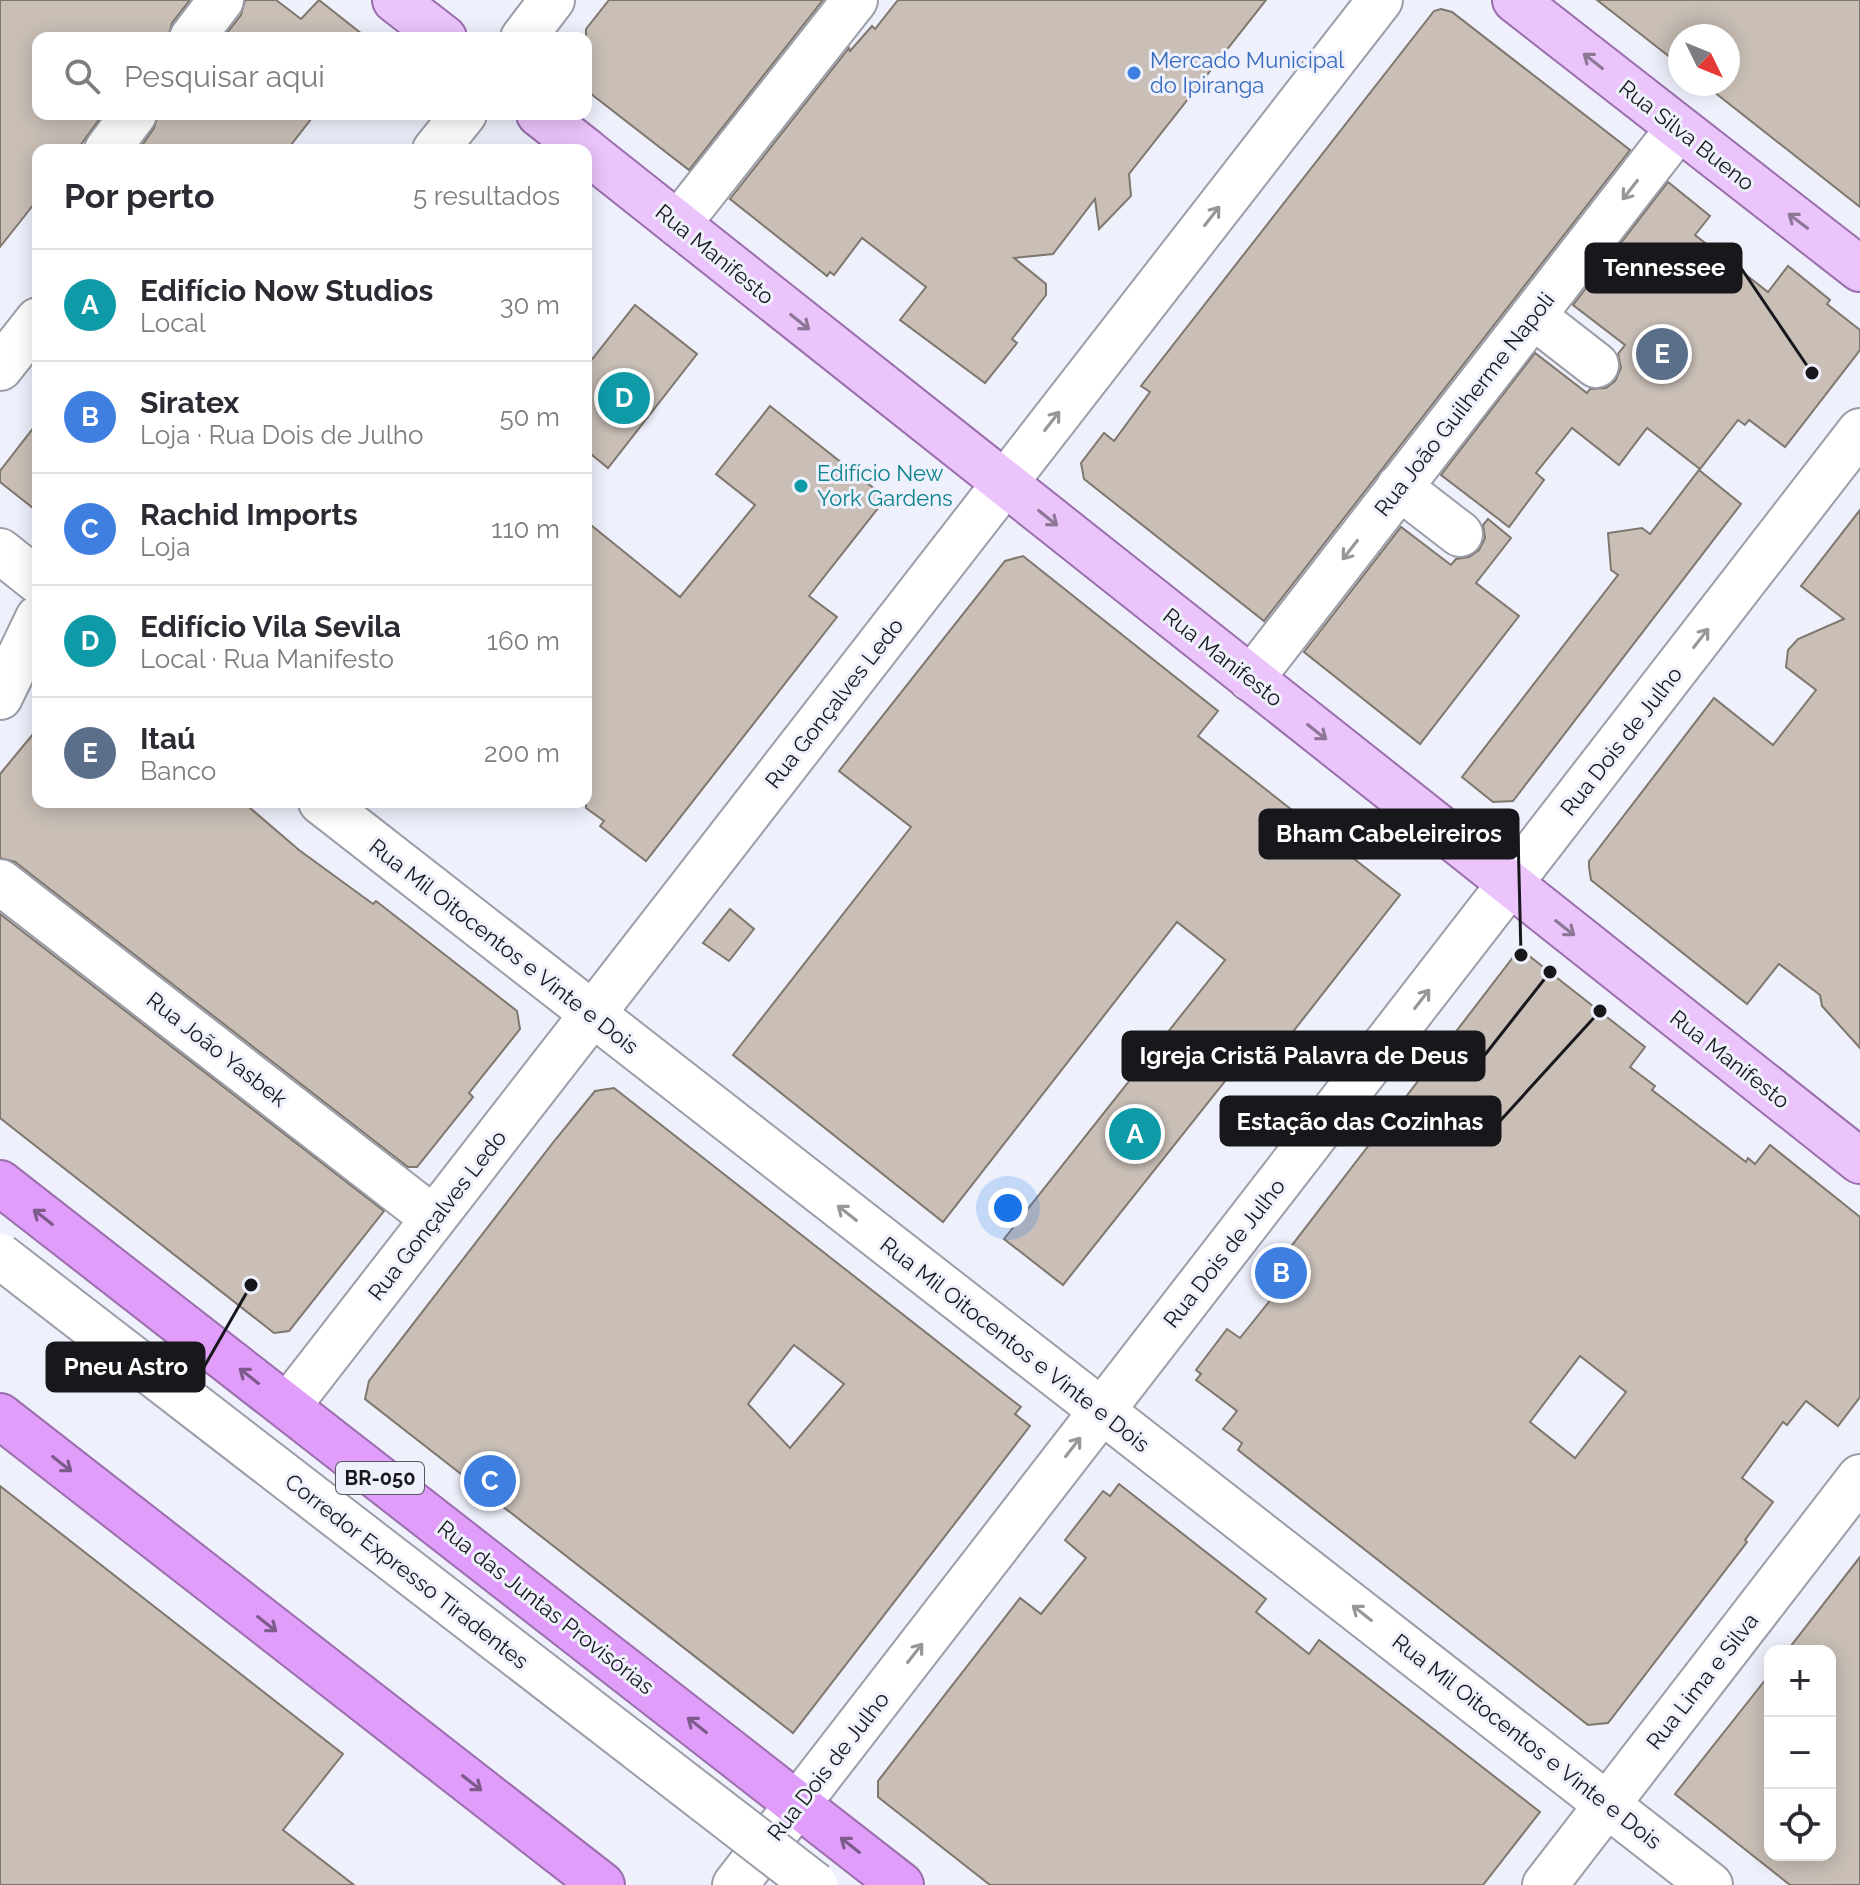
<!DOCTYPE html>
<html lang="pt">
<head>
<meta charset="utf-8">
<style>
	:root { --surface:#fff; --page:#f7f7f7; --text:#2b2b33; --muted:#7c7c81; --line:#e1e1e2; --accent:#0f766e }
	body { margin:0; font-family:Raleway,sans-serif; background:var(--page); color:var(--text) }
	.controls { position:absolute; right:24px; bottom:24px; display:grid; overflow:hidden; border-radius:16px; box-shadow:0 4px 20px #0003 }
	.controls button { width:72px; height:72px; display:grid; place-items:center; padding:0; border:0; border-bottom:2px solid var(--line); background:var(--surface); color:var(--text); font:40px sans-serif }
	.compass { position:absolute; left:1668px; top:24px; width:72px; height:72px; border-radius:50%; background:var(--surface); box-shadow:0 4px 20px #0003; rotate:133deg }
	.you { position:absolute; left:1008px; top:1208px; width:28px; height:28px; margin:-20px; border:6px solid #fff; border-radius:50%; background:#1a73e8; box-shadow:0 0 0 12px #1a73e833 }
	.badge { display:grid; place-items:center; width:52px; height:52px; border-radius:50%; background:var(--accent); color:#fff; font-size:26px; font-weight:700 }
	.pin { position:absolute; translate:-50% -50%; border:4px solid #fff; box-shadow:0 2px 8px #0006 }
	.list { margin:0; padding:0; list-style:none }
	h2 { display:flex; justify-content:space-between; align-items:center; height:104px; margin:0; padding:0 32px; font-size:34px }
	h2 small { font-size:26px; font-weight:400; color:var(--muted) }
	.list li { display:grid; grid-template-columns:52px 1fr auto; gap:24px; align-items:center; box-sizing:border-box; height:112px; padding:0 32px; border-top:2px solid var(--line) }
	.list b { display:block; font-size:30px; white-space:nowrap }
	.list p { margin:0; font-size:26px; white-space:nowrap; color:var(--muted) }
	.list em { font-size:26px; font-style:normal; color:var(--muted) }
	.icon { flex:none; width:44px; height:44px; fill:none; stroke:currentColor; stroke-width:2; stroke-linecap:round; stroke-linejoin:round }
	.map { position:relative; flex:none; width:1860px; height:1885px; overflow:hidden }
	.search { position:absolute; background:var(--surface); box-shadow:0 4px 20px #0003; left:32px; top:32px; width:560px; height:88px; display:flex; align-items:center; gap:20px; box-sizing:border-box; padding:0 28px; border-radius:16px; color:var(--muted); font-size:30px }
	.panel { position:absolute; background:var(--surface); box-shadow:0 4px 20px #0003; left:32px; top:144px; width:560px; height:664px; border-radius:16px }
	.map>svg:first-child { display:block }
</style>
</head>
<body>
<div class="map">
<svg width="1860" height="1885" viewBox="0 0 1860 1885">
	<rect width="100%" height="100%" fill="#eef0fc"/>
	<!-- building -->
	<g fill="#c9bfb7" stroke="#7f766e" stroke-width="2" fill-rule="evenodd">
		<path d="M 0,0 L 190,0 L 172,23 L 168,38 L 38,38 L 38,114 L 103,114 L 77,150 L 38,150 L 38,199 L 0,247 Z"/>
		<path d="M 245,0 L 276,0 L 301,19 L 319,0 L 367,38 L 223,38 L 241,15 Z"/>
		<path d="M 609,0 L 823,0 L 689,170 L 586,90 L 586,29 Z"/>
		<path d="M 898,0 L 1266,0 L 1129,174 L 1131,196 L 1099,229 L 1095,199 L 1053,254 L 1014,258 L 1046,284 L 1046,295 L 1012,339 L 1017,343 L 985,383 L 900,320 L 926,287 L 862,238 L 834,275 L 830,272 L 827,276 L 730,199 L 849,48 L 850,51 L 872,26 L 875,29 Z"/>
		<path d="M 1597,0 L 1860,0 L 1860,207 L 1704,84 L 1728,84 L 1728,36 L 1680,36 L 1680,65 Z"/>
		<path d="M 1441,9 L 1452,12 L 1630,150 L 1264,621 L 1084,479 L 1081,463 L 1104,433 L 1114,441 L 1150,392 L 1141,386 L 1434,11 Z"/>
		<path d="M 158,114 L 315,114 L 287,150 L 151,150 L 143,144 L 154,128 Z"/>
		<path d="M 1668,182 L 1710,216 L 1695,235 L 1768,292 L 1788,266 L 1830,300 L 1827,304 L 1860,330 L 1860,350 L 1785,447 L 1749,420 L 1745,425 L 1738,420 L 1700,469 L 1647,428 L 1619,465 L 1572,428 L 1536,473 L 1544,480 L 1509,527 L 1441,475 L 1535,353 L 1587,393 L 1590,389 L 1606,388 L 1615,381 L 1621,368 L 1618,354 L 1625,345 L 1573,305 Z"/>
		<path d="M 635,305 L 697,354 L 608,468 L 586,450 L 586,367 Z"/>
		<path d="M 770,406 L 886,498 L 809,596 L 837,617 L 646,861 L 600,826 L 604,821 L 586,808 L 586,521 L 680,597 L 755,505 L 716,474 Z"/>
		<path d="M 38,422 L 38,512 L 0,482 L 0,471 Z"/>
		<path d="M 1699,470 L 1741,504 L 1513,801 L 1493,802 L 1462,777 L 1618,575 L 1611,570 L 1608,533 L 1642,528 L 1650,534 Z"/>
		<path d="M 1860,510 L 1860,1048 L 1822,1006 L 1820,995 L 1779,964 L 1747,1004 L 1591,880 L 1589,867 L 1589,861 L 1714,698 L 1773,745 L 1816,690 L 1786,667 L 1788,650 L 1798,639 L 1844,619 L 1801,586 Z"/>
		<path d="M 1488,519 L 1511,538 L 1476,583 L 1519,616 L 1420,744 L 1304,652 L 1401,527 L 1451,565 L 1456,559 L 1469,557 L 1479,550 L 1485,538 L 1483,525 Z"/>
		<path d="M 1023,556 L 1218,711 L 1198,736 L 1400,895 L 1292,1033 L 1317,1052 L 1301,1074 L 1257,1041 L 1063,1285 L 1004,1239 L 1225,960 L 1177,922 L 943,1222 L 733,1055 L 911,827 L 839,771 L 1005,561 Z"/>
		<path d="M 38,728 L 38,802 L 243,802 L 299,850 L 373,904 L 376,901 L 517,1011 L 520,1029 L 469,1093 L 473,1097 L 417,1167 L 408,1167 L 15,862 L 0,858 L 0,774 Z"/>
		<path d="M 730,909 L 754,929 L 729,961 L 703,943 Z"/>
		<path d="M 0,914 L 384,1211 L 289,1331 L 274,1333 L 0,1118 Z"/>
		<path d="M 1528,955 L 1645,1047 L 1630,1067 L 1655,1086 L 1652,1090 L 1746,1162 L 1748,1158 L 1755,1164 L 1770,1145 L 1860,1217 L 1860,1397 L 1838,1426 L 1806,1401 L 1787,1425 L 1783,1422 L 1742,1478 L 1773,1502 L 1745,1540 L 1747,1542 L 1608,1723 L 1588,1725 L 1238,1450 L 1242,1443 L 1223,1429 L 1237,1411 L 1196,1380 L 1201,1374 L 1196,1370 L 1227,1329 L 1240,1338 L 1276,1293 L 1263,1283 L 1514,956 ZM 1580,1356 L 1626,1392 L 1575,1458 L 1530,1422 Z"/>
		<path d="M 614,1088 L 1021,1407 L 1015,1414 L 1030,1426 L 793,1733 L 365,1399 L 369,1381 L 555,1140 L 595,1091 ZM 794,1345 L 844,1384 L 790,1448 L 748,1404 Z"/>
		<path d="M 1119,1484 L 1266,1599 L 1256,1612 L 1309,1654 L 1319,1640 L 1540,1812 L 1483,1885 L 990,1885 L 878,1797 L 878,1781 L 1020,1598 L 1041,1614 L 1086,1558 L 1065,1540 L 1103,1491 L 1110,1496 Z"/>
		<path d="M 0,1486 L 343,1754 L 283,1830 L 354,1885 L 0,1885 Z"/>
		<path d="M 1860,1557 L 1860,1885 L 1790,1885 L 1675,1794 L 1770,1674 L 1770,1855 L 1830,1855 L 1830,1651 L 1787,1651 Z"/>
	</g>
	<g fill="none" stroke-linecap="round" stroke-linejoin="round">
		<defs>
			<g id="minor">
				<path d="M 192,38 L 221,0"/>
				<path d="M 523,38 L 552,0"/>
				<path d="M 107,150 L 134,114"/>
				<path d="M 435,150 L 464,114"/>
				<path d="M 678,224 L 855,0"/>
				<path d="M 1533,316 L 1596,365"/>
				<path d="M 0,368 L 38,320"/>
				<path d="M 1399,487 L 1460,534"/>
				<path d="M 0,551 L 38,581"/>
				<path d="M 1251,679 L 1678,129"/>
				<path d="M 0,697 L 38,618"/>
				<path d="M 321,802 L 1710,1885"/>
				<path d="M 0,882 L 433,1218"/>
				<path d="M 288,1406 L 1380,0"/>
				<path d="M 735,1885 L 1860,431"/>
				<path d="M 1545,1885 L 1860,1477"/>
			</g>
			<g id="major">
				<path d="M 395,0 L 444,38"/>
				<path d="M 1515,0 L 1860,269"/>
				<path d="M 539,114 L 585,150"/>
				<path d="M 586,151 L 1860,1161"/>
			</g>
			<g id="highway">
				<path d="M 0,1183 L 901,1885"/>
				<path d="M 0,1416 L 602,1885"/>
			</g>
		</defs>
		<!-- minor casing -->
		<use href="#minor" stroke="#9b9da8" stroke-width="48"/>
		<!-- major casing -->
		<use href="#major" stroke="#9a6eac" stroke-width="48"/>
		<!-- highway casing -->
		<use href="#highway" stroke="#9a6eac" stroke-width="48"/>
		<!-- minor -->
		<use href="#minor" stroke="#fff" stroke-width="44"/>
		<!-- major -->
		<use href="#major" stroke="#ecc4fc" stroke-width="44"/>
		<!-- highway -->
		<use href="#highway" stroke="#e09dfa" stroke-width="44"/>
		<defs>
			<path id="minor-bridge" d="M 0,1256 L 815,1885"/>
		</defs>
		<!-- minor-bridge casing -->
		<use href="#minor-bridge" stroke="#9b9da8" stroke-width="48" stroke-linecap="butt"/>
		<!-- minor-bridge -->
		<use href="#minor-bridge" stroke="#fff" stroke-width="44"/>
	</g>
	<!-- one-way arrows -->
	<defs><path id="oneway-shaft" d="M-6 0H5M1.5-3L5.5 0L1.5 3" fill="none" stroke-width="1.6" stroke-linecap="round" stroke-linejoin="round" transform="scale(2)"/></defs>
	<g stroke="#8d7797">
		<use href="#oneway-shaft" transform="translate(1593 61) rotate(-142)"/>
		<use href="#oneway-shaft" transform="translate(1798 221) rotate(-143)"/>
		<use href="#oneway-shaft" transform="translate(800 322) rotate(39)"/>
		<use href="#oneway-shaft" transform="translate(1048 518) rotate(39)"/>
		<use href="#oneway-shaft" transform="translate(1317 732) rotate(38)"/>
		<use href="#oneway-shaft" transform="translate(1565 928) rotate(38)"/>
	</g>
	<g stroke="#979799">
		<use href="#oneway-shaft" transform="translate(1630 190) rotate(128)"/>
		<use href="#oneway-shaft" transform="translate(1212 216) rotate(-52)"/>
		<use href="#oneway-shaft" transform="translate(1052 421) rotate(-52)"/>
		<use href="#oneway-shaft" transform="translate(1350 550) rotate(128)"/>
		<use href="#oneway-shaft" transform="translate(1701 638) rotate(-52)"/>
		<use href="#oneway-shaft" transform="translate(1422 999) rotate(-52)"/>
		<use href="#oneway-shaft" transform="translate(847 1213) rotate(-142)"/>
		<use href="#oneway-shaft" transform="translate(1073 1447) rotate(-52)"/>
		<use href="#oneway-shaft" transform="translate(1362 1613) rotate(-142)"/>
		<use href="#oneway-shaft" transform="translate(915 1653) rotate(-52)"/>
	</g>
	<g stroke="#7c5a8b">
		<use href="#oneway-shaft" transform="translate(43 1217) rotate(-142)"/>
		<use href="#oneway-shaft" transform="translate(249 1376) rotate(-142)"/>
		<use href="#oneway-shaft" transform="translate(62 1464) rotate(38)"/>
		<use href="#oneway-shaft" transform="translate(267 1624) rotate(38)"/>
		<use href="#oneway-shaft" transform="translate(697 1725) rotate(-142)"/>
		<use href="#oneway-shaft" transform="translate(472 1783) rotate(38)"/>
		<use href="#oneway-shaft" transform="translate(850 1845) rotate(-142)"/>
	</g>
	<!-- markers -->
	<circle fill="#3f7fe0" stroke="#eef0fc" stroke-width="3" cx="1134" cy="73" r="8"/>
	<circle fill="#0f9aa8" stroke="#eef0fc" stroke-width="3" cx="801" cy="486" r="8"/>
	<g text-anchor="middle" stroke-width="6" stroke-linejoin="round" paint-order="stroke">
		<!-- shield labels -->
		<rect fill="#eef0fc" stroke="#58595f" stroke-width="2" x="336" y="1462" width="88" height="32" rx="6"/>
		<g font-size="20" font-weight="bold" fill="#18181c">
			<text x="380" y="1485">BR-050</text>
		</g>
		<!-- shop labels -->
		<g font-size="22" fill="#366cbe" stroke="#eef0fc" text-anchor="start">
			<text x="1150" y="68">Mercado Municipal<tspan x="1150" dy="25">do Ipiranga</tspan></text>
		</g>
		<!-- street labels -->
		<g font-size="22" fill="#18181c" stroke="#eef0fc">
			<text transform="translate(1687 135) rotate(38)" y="8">Rua Silva Bueno</text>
			<text transform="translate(715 254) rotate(39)" y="8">Rua Manifesto</text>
			<text transform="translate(1464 404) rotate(-52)" y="8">Rua João Guilherme Napoli</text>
			<text transform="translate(1223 657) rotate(38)" y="8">Rua Manifesto</text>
			<text transform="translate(834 703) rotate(-52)" y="8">Rua Gonçalves Ledo</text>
			<text transform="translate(1621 741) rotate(-52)" y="8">Rua Dois de Julho</text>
			<text transform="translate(504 946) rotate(38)" y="8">Rua Mil Oitocentos e Vinte e Dois</text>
			<text transform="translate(217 1049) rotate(38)" y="8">Rua João Yasbek</text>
			<text transform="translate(1730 1059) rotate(38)" y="8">Rua Manifesto</text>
			<text transform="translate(437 1215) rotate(-52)" y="8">Rua Gonçalves Ledo</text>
			<text transform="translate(1224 1253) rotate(-52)" y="8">Rua Dois de Julho</text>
			<text transform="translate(1015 1344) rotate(38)" y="8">Rua Mil Oitocentos e Vinte e Dois</text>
			<text transform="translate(407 1571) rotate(38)" y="8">Corredor Expresso Tiradentes</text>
			<text transform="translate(546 1607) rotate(38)" y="8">Rua das Juntas Provisórias</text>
			<text transform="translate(1702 1681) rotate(-52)" y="8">Rua Lima e Silva</text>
			<text transform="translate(1527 1741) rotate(38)" y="8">Rua Mil Oitocentos e Vinte e Dois</text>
			<text transform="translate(828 1766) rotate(-52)" y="8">Rua Dois de Julho</text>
		</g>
		<!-- culture labels -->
		<g font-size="22" fill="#0d838f" stroke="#eef0fc" text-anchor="start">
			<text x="817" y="481">Edifício New<tspan x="817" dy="25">York Gardens</tspan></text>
		</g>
	</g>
	<!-- callouts -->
	<path fill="none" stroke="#18181c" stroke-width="3" d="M1812 373L1741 268M1521 955L1518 834M1550 972L1484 1056M1600 1011L1500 1121M251 1285L204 1367"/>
	<g fill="#18181c" stroke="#eef0fc" stroke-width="3">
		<circle cx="1812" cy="373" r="8"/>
		<circle cx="1521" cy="955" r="8"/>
		<circle cx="1550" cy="972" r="8"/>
		<circle cx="1600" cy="1011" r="8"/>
		<circle cx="251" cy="1285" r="8"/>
	</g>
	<g fill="#18181c" stroke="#18181c" stroke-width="3">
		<rect x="1586" y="244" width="155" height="48" rx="8"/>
		<rect x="1260" y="810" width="258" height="48" rx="8"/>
		<rect x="1123" y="1032" width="361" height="48" rx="8"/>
		<rect x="1221" y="1097" width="279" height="48" rx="8"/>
		<rect x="47" y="1343" width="157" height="48" rx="8"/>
	</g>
	<g font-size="24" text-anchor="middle" font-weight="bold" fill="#fff">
		<text x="1664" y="276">Tennessee</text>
		<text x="1389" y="842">Bham Cabeleireiros</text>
		<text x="1304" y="1064">Igreja Cristã Palavra de Deus</text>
		<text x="1360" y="1130">Estação das Cozinhas</text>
		<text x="126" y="1375">Pneu Astro</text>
	</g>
</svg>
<div class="controls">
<button>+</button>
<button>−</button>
<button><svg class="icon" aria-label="locate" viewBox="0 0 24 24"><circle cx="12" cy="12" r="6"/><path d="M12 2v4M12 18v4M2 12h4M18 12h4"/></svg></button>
</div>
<svg class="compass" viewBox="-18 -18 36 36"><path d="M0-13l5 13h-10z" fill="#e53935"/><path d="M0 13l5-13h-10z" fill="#7c7c81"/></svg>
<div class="you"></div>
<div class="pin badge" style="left:1135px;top:1134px;background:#0f9aa8">A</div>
<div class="pin badge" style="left:1281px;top:1273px;background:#3f7fe0">B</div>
<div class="pin badge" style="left:490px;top:1481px;background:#3f7fe0">C</div>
<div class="pin badge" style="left:624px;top:398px;background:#0f9aa8">D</div>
<div class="pin badge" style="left:1662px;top:354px;background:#5c6f8a">E</div>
<div class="search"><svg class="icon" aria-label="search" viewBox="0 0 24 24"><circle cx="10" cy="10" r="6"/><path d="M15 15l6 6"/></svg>Pesquisar aqui</div>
<section class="panel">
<h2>Por perto<small>5 resultados</small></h2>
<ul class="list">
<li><span class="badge" style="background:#0f9aa8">A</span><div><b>Edifício Now Studios</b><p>Local</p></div><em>30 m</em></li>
<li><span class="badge" style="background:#3f7fe0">B</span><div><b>Siratex</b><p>Loja · Rua Dois de Julho</p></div><em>50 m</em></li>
<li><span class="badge" style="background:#3f7fe0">C</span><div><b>Rachid Imports</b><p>Loja</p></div><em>110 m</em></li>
<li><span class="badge" style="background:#0f9aa8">D</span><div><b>Edifício Vila Sevila</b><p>Local · Rua Manifesto</p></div><em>160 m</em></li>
<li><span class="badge" style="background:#5c6f8a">E</span><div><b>Itaú</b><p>Banco</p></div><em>200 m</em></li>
</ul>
</section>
</div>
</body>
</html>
